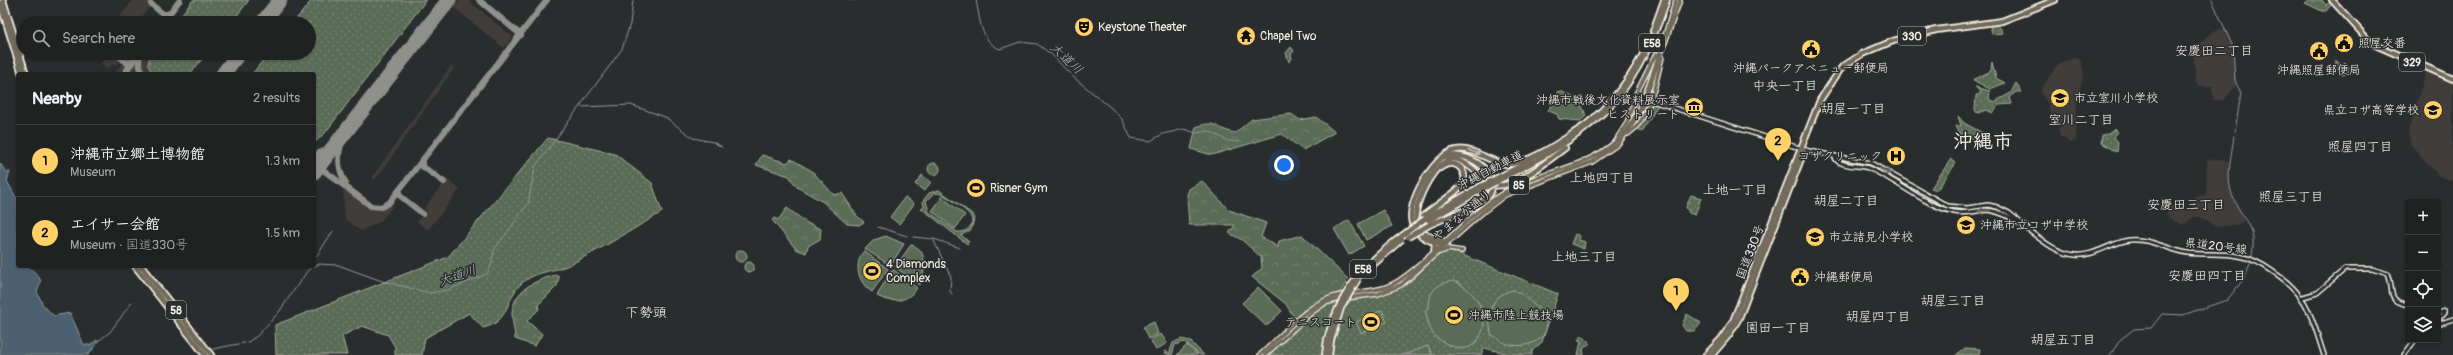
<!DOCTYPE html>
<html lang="en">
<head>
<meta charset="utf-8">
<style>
	:root { --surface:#202222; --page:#2d2f2f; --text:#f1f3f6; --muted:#a2a4a5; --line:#3d3f40; --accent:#ffd166 }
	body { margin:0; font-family:Pangolin,"Klee One",sans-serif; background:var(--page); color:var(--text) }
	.controls { position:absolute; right:12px; bottom:12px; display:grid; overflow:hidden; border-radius:4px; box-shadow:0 1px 3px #0004 }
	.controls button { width:36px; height:36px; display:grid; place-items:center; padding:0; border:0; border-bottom:1px solid var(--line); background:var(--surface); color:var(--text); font:20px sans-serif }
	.you { position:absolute; left:1284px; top:165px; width:14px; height:14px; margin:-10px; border:3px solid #fff; border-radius:50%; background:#1a73e8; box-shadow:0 0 0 6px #1a73e833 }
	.badge { display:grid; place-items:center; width:26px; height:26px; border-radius:50%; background:var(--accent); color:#111; font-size:13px; font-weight:700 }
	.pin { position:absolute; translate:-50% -33px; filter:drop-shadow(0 1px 2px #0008) }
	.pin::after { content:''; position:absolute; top:21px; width:14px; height:12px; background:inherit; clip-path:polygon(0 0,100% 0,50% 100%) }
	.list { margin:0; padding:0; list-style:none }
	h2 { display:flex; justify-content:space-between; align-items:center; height:52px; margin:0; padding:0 16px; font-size:17px }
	h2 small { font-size:13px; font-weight:400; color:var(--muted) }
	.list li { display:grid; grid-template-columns:26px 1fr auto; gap:12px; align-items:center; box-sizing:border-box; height:72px; padding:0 16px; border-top:1px solid var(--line) }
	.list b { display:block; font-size:15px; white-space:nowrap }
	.list p { margin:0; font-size:13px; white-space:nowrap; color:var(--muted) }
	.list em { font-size:13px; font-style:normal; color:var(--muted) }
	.icon { flex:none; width:22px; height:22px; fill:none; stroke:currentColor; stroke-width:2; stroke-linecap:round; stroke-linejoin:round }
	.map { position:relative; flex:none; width:2453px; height:355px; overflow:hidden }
	.search { position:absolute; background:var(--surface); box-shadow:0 1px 3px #0004; left:16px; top:16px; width:300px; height:44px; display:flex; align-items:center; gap:10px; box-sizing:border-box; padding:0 14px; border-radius:22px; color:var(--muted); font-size:15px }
	.panel { position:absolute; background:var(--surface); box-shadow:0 1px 3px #0004; left:16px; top:72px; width:300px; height:196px; border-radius:4px }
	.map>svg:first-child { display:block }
</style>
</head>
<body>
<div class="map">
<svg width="2453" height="355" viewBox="0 0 2453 355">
	<defs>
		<pattern id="grass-dots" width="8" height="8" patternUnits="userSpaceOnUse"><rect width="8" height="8" fill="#5a6c56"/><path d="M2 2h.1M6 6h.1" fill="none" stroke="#72816e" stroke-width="1.8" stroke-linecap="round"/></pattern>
		<pattern id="forest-crowns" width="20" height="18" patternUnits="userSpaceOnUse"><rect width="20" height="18" fill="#5a6c56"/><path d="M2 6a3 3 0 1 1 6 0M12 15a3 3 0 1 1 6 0" fill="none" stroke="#72816e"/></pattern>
	</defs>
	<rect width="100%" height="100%" fill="#2a2d2e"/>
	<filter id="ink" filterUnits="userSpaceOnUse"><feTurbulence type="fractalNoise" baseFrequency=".025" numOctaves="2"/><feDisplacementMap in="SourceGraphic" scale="8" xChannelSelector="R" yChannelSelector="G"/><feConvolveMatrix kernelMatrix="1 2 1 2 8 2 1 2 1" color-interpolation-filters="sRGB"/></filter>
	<g filter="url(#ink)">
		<!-- built -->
		<g fill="#403d3b">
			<path d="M 133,0 L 155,0 L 137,23 L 117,23 L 116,22 Z"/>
			<path d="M 459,0 L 468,0 L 513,37 L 504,48 L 453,7 Z"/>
			<path d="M 2219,29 L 2226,30 L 2230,37 L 2237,84 L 2224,100 L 2213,100 L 2212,86 L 2199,86 L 2196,83 L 2193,49 L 2212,32 Z"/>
			<path d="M 97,53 L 121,53 L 123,56 L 115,66 L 112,64 L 108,69 L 101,64 L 105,58 Z"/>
			<path d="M 130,53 L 151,53 L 149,71 L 152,74 L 114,74 Z"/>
			<path d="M 2076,57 L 2081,61 L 2084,73 L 2077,101 L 2076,141 L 2069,143 L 2064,137 L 2060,137 L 2058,125 L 2053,125 L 2048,104 L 2041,94 L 2041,89 L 2057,65 Z"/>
			<path d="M 451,66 L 454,68 L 376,179 L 373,180 L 373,176 Z"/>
			<path d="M 2426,71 L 2453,83 L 2453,181 L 2439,176 L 2411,145 L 2408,132 Z"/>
			<path d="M 2207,159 L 2229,161 L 2230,190 L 2245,220 L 2237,225 L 2216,227 L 2199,217 L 2194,217 L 2183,225 L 2168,218 L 2167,213 L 2171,205 L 2181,210 L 2188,208 L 2194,206 L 2192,200 L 2194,196 L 2206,195 Z"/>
			<path d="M 447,179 L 460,189 L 428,230 L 417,222 L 426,210 L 424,208 Z"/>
			<path d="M 343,187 L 374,209 L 393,206 L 381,221 L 361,231 L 345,219 Z"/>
		</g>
		<!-- grass -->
		<g fill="url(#grass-dots)" stroke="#a7ae9f">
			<path d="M 193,0 L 249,0 L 231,23 L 175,23 Z"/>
			<path d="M 312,0 L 426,0 L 325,133 L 314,143 L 314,74 L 252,74 L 269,53 L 309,53 L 309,23 L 293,23 Z"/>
			<path d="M 2309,0 L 2322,0 L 2326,5 L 2330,2 L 2332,4 L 2326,11 L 2322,11 L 2305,3 Z"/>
			<path d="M 1997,22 L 2003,33 L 1992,34 L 1990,24 Z"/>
			<path d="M 151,53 L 207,53 L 190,74 L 152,74 L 148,64 Z"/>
			<path d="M 2336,61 L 2342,65 L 2345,62 L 2349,67 L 2348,73 L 2341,74 L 2342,72 L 2337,70 L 2334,73 Z"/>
			<path d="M 1992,62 L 1996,78 L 2005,83 L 1990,89 L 1973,80 L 1991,71 Z"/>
			<path d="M 2016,83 L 2022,92 L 2016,92 L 2010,97 L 2012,104 L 1999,105 L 1992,113 L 1987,110 L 1977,113 L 1975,110 L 1976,95 L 1979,95 L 1981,91 L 1975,87 L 1990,91 L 1989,99 L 1994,102 L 2011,93 Z"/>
			<path d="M 1653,104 L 1658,105 L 1642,132 L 1637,129 Z"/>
			<path d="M 1958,116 L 1964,123 L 1990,137 L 1988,138 L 1977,132 L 1972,139 L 1962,133 L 1960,135 L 1956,126 L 1961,126 Z"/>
			<path d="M 2115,129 L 2118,132 L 2114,137 L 2118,142 L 2117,152 L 2101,143 L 2102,135 L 2108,134 Z"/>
			<path d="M 548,138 L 615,154 L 652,183 L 662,212 C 632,230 601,249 569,265 C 555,271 539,271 526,280 C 505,293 512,322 483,328 L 469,313 L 425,338 L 422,355 L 395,355 L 395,347 L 388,335 L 362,326 L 342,336 L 347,355 L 276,355 L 275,325 L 448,257 Z"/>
			<path d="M 1951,159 L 1956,163 L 1937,190 L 1931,188 Z"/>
			<path d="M 1691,195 L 1701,198 L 1695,215 L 1689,213 L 1686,207 Z"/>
			<path d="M 1575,234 L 1580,236 L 1579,240 L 1585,242 L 1584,249 L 1571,244 Z"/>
			<path d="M 1448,251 L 1455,252 L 1558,294 L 1542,342 L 1532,351 L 1532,355 L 1509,354 L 1484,348 L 1481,355 L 1269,355 L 1269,353 C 1289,334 1311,309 1337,301 C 1358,294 1380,298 1400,288 C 1418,280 1428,257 1448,251 Z"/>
			<path d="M 1687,314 L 1701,323 L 1695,331 L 1686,331 L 1682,325 Z"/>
			<path d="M 1582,335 L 1590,343 L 1583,349 L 1584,355 L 1578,355 L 1581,341 L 1578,340 Z"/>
			<path d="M 1965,348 L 1980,349 L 1979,355 L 1956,355 Z"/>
		</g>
		<!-- forest -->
		<g fill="url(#forest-crowns)" stroke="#a7ae9f">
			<path d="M 1291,47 L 1294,51 L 1291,54 L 1292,59 L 1289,62 L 1286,53 Z"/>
			<path d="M 1291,114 L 1300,120 L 1316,117 L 1335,132 L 1303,150 L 1282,134 L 1212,155 L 1191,149 L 1196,127 C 1217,119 1215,129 1235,133 L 1252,119 Z"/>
			<path d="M 762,155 L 787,163 L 791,159 L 812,171 L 834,195 L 842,193 L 857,216 L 864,222 L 859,225 L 847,224 L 823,202 L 797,187 L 789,176 L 756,165 Z"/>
			<path d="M 1202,181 L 1229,210 L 1266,223 L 1261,237 L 1278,247 L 1279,241 L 1302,235 L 1348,279 L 1340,293 L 1325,298 L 1296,321 L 1286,304 L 1252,277 L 1262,268 L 1261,257 L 1242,240 L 1229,233 L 1235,225 L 1189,225 L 1187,195 L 1189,189 Z"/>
			<path d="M 787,208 L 807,223 L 821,229 L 820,239 L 808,246 L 806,253 L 796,249 L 772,220 L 774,218 L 778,220 Z"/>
			<path d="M 556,275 L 559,277 L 557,286 L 538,305 L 539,309 L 527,321 L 542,334 L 535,346 L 515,339 C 515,331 512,322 512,314 C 513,290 535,280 556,275 Z"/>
		</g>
		<!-- garden -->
		<g fill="#5a6c56" stroke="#a7ae9f" fill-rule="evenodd">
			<path d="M 1559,91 C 1572,95 1582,101 1586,116 L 1580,121 L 1559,119 L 1557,114 L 1548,111 Z"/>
			<circle cx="934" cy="169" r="6"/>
			<path d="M 922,175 L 931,182 L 924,191 L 915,184 Z"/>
			<path d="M 939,190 L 972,214 L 974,219 L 971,230 L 961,235 L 969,242 L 967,244 L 921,208 L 924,207 L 923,201 L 929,193 ZM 934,193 C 944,192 962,207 969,214 C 977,224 967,233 957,232 L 929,212 L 926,201 Z"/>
			<path d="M 905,197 L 914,204 L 899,224 L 890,217 Z"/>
			<path d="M 942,197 L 965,215 L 955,229 L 932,211 Z"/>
			<path d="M 1383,210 L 1392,226 L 1366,240 L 1358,224 Z"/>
			<path d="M 1349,220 L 1364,246 L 1349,255 L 1334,229 Z"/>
			<path d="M 886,236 L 904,244 L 892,263 L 888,264 L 865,249 L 874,240 Z"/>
			<path d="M 911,245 C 929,249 926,273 919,285 L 895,267 Z"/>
			<circle cx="741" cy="256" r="6"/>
			<path d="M 864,251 L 888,269 L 872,292 C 858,283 853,264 864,251 Z"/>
			<circle cx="749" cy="267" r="5"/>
			<path d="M 894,270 L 917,288 C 907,302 893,304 877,296 L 890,272 Z"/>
			<path d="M 1454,281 C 1476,290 1496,321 1475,343 C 1464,355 1446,344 1437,338 C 1430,334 1427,317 1425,310 L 1429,308 C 1429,290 1437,283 1454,281 Z"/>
			<path d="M 1258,287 L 1282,311 L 1266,326 L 1242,303 Z"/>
			<path d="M 1513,290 C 1522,293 1528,299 1535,306 C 1539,309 1544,313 1545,317 C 1556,344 1511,355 1495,336 L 1492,336 C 1486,316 1490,295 1513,290 Z"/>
			<path d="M 1382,310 L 1387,322 L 1361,333 L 1356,322 Z"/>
			<path d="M 1154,322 L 1158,334 L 1148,339 L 1143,327 Z"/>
			<path d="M 1161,334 L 1167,343 L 1156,350 L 1150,340 Z"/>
			<path d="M 1181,339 L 1190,341 L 1204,355 L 1200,355 L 1184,342 L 1175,345 L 1172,355 L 1164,353 L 1166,351 L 1169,354 L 1173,343 Z"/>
			<path d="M 1187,345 L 1198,355 L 1177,355 Z"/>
			<path d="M 1428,346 L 1432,355 L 1403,355 Z"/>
		</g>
		<!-- water -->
		<path fill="#4b616f" stroke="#8f9b9f" d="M 0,163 L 6,172 L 10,172 L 7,181 L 18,201 L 18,266 C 29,266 36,271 41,281 L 37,292 L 43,305 L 54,316 L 70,313 L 84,345 L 90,345 L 97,340 L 97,344 L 88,355 L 0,355 Z"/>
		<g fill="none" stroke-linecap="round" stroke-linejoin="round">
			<!-- stream -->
			<g stroke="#8f9b9f" stroke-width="1">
				<path d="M 848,0 L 856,0"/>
				<path d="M 976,0 C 980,18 980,41 1000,49 L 1020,42 L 1037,44 L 1051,54 L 1072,76 L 1111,108 L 1122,119 L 1131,138 L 1150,141 L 1163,134 L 1184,129 L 1196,133 L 1209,131 L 1228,141 L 1241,142"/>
				<path d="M 2212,0 L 2233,47 L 2235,81 L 2241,93 L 2235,131"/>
				<path d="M 581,107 L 631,105 L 665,117 L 693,138 L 713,142 L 722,147"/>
				<path d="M 2234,136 C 2232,153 2226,174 2231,191 C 2239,221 2258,218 2252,256"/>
				<path d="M 878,227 L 907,236"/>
				<path d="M 913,237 L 933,239 L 951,277 L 950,291 L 952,294"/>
				<path d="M 934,239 L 960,248"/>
				<path d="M 314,260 L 333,231"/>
				<path d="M 97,342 L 110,332 L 132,302"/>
				<path d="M 213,349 L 248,342 L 257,336 L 279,312 L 308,270 L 319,264 L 338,265 L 382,281 L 430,293 L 448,290 L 487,274 L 491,266 L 494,250 L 528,204 L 535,167 L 622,49 L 630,24 L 633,0"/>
				<path d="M 88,355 L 93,348"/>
				<path d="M 2110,355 L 2121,339 L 2134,329 L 2151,328 L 2162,314 L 2183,315 L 2227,300 L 2243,280 L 2251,262"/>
			</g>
			<!-- taxiway -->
			<g stroke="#8f8f8b" stroke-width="6">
				<path d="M 479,0 L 521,35"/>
				<path d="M 151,4 L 163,14 L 169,14"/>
				<path d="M 162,23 L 180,0"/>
				<path d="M 140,53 L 139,62 L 142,74"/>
				<path d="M 121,58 L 127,63 L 131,62"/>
				<path d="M 124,74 L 139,53"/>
				<path d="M 314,155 L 335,146"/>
				<path d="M 422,161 L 422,166 L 444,182"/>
				<path d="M 314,163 L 371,206 L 381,207 L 389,203 L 547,0"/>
				<path d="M 346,183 C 335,166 338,149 346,132"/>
				<path d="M 399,191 L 399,195 L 423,214"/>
			</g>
			<!-- runway -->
			<g stroke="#8f8f8b" stroke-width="15">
				<path d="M 262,23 L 280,0"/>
				<path d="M 223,74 L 239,53"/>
				<path d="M 314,172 L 449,0"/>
			</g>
			<defs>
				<g id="secondary">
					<path d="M 1649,100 L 1809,151 L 1871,163 L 1948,206 L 1967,208 L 1988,205 L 1997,207 L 2009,213 L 2027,228"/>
					<path d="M 1835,158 C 1840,167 1859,165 1868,168 C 1898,180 1923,205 1954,212 C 1968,215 1980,208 1993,211 C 2023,217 2044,252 2075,255 C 2094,257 2111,242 2130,240 C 2150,238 2168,250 2188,253 C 2205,255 2223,253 2239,256 C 2252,258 2262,264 2272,271 C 2309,295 2311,316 2324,355"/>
					<path d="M 2303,297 L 2317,293 L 2345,269 L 2372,269 L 2388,274 C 2395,290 2385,300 2408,305"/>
					<path d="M 2438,313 L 2444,311 L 2444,313 L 2438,319"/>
					<path d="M 2438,324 L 2453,319"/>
					<path d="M 2404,355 L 2415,340"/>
				</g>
				<g id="primary">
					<path d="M 1628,134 C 1650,120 1656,81 1662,57"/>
					<path d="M 1618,137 L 1627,123 L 1636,94 L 1656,54"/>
					<path d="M 1440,252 L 1448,249 L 1462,251"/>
					<path d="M 1260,355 C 1282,336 1305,306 1333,297 C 1356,290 1380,294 1400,280 C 1440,253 1469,211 1512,188 C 1550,169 1596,167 1625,132 C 1647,104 1664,36 1676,0"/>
					<path d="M 1265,355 L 1312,312 L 1325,303 L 1339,299 L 1378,294 L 1401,285 L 1483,212 L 1505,195 L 1592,162 L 1618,144 L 1631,127 L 1643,105 L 1680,0"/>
				</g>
				<g id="highway">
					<path d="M 3,0 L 26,74"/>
					<path d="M 2332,0 L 2371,43 L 2453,79"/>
					<path d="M 0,3 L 22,74"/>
					<path d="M 1653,31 L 1664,0"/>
					<path d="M 1582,128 C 1613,104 1635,73 1651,38"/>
					<path d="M 1495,179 L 1532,160"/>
					<path d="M 1496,182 C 1592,132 1631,106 1667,0"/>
					<path d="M 1493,185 C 1515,190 1547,161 1565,148"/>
					<path d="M 1423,216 L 1455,192 L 1464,183 C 1467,167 1453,158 1440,168"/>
					<path d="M 1426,218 L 1481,186"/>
					<path d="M 1426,222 L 1483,189"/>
					<path d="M 1429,225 C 1443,218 1480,207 1488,197 C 1505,174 1466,149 1445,157"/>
					<path d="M 1432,241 L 1435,245 L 1434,252"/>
					<path d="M 1446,245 C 1435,244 1418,237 1413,226 C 1403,206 1434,154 1456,150 C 1478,146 1493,169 1516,163 C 1540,157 1562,140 1583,127"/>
					<path d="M 1446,245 L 1445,242 C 1436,238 1423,236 1418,228 C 1407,213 1435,157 1454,159 C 1467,161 1480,176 1489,184"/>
					<path d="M 135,266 L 205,355"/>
					<path d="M 141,266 L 211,355"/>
					<path d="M 1325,355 L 1327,340"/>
					<path d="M 1329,355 L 1331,340"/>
					<path d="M 1706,355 L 1722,338 L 1733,321 L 1820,100 L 1842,67 L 1862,54 L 1893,41 L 1936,30 L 2002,21 L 2055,0"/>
					<path d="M 1712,355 L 1729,335 L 1739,318 L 1803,154 L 1803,149"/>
				</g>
			</defs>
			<!-- secondary casing -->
			<use href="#secondary" stroke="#f4f1e8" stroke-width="6"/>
			<!-- primary casing -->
			<use href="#primary" stroke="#f4f1e8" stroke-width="6"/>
			<!-- highway casing -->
			<use href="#highway" stroke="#f4f1e8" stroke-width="8"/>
			<!-- secondary -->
			<use href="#secondary" stroke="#2a2d2e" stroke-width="3"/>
			<!-- primary -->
			<use href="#primary" stroke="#726b5a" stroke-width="3.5"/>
			<!-- highway -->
			<use href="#highway" stroke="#726b5a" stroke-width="4.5"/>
			<defs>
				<g id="secondary-bridge">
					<path d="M 1639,93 L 1650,97"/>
					<path d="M 1638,96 L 1649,100"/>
				</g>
				<g id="highway-bridge">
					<path d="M 1481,186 L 1495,179"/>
					<path d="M 1483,189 L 1496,182"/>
					<path d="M 1408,237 L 1429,225"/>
					<path d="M 1366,271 L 1402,239"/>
					<path d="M 1327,340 C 1342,280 1377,253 1425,219"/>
					<path d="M 1331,340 L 1341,308 L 1358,279"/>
				</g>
			</defs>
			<!-- secondary-bridge casing -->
			<use href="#secondary-bridge" stroke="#f4f1e8" stroke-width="6" stroke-linecap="butt"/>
			<!-- highway-bridge casing -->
			<use href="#highway-bridge" stroke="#f4f1e8" stroke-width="8" stroke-linecap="butt"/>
			<!-- secondary-bridge -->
			<use href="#secondary-bridge" stroke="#2a2d2e" stroke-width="3"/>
			<!-- highway-bridge -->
			<use href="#highway-bridge" stroke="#726b5a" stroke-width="4.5"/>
		</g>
		<!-- one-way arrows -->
		<defs><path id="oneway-shaft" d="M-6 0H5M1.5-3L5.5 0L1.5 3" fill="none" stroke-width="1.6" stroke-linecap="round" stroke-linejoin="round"/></defs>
		<use stroke="#c0bbaf" href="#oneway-shaft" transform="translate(1474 152) rotate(20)"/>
		<g stroke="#71726f">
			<use href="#oneway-shaft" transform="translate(1885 171) rotate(28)"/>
			<use href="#oneway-shaft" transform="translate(1984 211) rotate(174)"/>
		</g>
	</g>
	<!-- icons -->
	<defs>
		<symbol id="theatre-disc" viewBox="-11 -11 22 22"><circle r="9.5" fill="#ffd166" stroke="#2a2d2e"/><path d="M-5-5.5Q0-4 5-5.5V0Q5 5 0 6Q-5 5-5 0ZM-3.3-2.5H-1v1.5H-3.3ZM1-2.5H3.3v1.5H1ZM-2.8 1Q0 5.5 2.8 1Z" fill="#111"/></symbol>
		<symbol id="temple-disc" viewBox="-11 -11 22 22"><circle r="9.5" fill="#ffd166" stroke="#2a2d2e"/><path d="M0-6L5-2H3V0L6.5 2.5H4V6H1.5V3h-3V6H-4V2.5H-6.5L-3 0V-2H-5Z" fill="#111"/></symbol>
		<symbol id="civic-disc" viewBox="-11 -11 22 22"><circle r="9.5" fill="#ffd166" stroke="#2a2d2e"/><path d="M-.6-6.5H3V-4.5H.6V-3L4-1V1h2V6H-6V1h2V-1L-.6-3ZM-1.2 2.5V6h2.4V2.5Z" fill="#111"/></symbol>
		<symbol id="school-disc" viewBox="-11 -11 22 22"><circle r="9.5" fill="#ffd166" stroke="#2a2d2e"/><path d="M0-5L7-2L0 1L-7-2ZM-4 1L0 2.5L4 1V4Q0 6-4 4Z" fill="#111"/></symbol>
		<symbol id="museum-disc" viewBox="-11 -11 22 22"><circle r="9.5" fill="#ffd166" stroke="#2a2d2e"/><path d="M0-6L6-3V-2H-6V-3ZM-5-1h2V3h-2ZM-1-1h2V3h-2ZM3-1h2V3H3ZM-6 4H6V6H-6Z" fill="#111"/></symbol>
		<symbol id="hospital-disc" viewBox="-11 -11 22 22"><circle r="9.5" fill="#ffd166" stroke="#2a2d2e"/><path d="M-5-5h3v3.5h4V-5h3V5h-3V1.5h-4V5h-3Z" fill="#111"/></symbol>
		<symbol id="stadium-disc" viewBox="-11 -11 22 22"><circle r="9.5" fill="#ffd166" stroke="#2a2d2e"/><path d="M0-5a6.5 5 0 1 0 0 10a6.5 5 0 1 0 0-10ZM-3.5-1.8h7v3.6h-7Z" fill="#111"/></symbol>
	</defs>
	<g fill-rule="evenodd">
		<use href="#theatre-disc" x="1073" y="16" width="22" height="22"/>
		<use href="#temple-disc" x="1235" y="25" width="22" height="22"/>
		<use href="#civic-disc" x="2333" y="32" width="22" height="22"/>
		<use href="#civic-disc" x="1800" y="38" width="22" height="22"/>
		<use href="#civic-disc" x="2308" y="40" width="22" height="22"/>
		<use href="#school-disc" x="2049" y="87" width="22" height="22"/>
		<use href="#museum-disc" x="1683" y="96" width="22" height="22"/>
		<use href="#school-disc" x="2422" y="99" width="22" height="22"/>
		<use href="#hospital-disc" x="1885" y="145" width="22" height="22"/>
		<use href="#stadium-disc" x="965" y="177" width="22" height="22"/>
		<use href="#school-disc" x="1955" y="214" width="22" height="22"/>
		<use href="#school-disc" x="1804" y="226" width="22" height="22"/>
		<use href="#stadium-disc" x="861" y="260" width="22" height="22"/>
		<use href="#civic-disc" x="1789" y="266" width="22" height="22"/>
		<use href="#stadium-disc" x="1443" y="304" width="22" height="22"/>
		<use href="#stadium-disc" x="1360" y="311" width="22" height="22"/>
	</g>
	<g text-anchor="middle" stroke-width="3" stroke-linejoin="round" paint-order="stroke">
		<!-- shield labels -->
		<g fill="#2a2d2e" stroke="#b7b6b0" stroke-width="1">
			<rect x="1898" y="27" width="28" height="18" rx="3"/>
			<rect x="1639" y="34" width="26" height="18" rx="3"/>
			<rect x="2399" y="53" width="26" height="18" rx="3"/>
			<rect x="1509" y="176" width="20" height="18" rx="3"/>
			<rect x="1350" y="260" width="26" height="18" rx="3"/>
			<rect x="166" y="301" width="20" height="18" rx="3"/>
		</g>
		<g font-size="11" font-weight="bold" fill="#f4f1e8">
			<text x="1912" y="40">330</text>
			<text x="1652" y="47">E58</text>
			<text x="2412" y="66">329</text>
			<text x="1519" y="189">85</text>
			<text x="1363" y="273">E58</text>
			<text x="176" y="314">58</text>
		</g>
		<!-- poi labels -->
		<g font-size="12" fill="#f4f1e8" stroke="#2a2d2e" text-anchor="start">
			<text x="1098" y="31">Keystone Theater</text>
			<text x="1260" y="40">Chapel Two</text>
			<text x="2358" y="47">照屋交番</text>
			<text x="1811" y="72" text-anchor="middle">沖縄パークアベニュー郵便局</text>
			<text x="2319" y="74" text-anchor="middle">沖縄照屋郵便局</text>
			<text x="2074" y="102">市立室川小学校</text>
			<text x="1680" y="104" text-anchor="end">沖縄市戦後文化資料展示室<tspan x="1680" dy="14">ヒストリート</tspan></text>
			<text x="2419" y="114" text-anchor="end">県立コザ高等学校</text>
			<text x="1882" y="160" text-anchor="end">コザクリニック</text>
			<text x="990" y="192">Risner Gym</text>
			<text x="1980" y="229">沖縄市立コザ中学校</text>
			<text x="1829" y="241">市立諸見小学校</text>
			<text x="886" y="268">4 Diamonds<tspan x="886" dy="14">Complex</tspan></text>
			<text x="1814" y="281">沖縄郵便局</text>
			<text x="1468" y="319">沖縄市陸上競技場</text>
			<text x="1357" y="326" text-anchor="end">テニスコート</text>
		</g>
		<!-- street labels -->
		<g font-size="12" fill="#f4f1e8" stroke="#2a2d2e">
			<text transform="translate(1490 170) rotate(-27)" y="4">沖縄自動車道</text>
			<text transform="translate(1462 215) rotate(-40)" y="4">やまなか通り</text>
			<text transform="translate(2216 246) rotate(7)" y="4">県道20号線</text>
			<text transform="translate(1750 252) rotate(-69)" y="4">国道330号</text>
		</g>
		<!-- neighbourhood labels -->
		<g font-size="13" fill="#f4f1e8" stroke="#2a2d2e">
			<text x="2214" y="55">安慶田二丁目</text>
			<text x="1785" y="90">中央一丁目</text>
			<text x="1853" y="113">胡屋一丁目</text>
			<text x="2081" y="124">室川二丁目</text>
			<text x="2360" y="151">照屋四丁目</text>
			<text x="1602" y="182">上地四丁目</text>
			<text x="1735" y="194">上地一丁目</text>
			<text x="2291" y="201">照屋三丁目</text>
			<text x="1846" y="205">胡屋二丁目</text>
			<text x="2186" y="209">安慶田三丁目</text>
			<text x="1584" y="261">上地三丁目</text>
			<text x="2207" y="280">安慶田四丁目</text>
			<text x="1953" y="305">胡屋三丁目</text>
			<text x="1878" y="321">胡屋四丁目</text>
			<text x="1778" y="332">園田一丁目</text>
			<text x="2063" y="344">胡屋五丁目</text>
		</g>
		<!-- water labels -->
		<g font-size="13" font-style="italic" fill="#b0b7b8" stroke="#2a2d2e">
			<text transform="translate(1067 58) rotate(43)" y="5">大道川</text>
			<text transform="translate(457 275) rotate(-19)" y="5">大道川</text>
		</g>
		<!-- quarter labels -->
		<g font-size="14" fill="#f4f1e8" stroke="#2a2d2e">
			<text x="646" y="317">下勢頭</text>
		</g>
		<!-- town labels -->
		<g font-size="20" font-weight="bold" fill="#f4f1e8" stroke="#2a2d2e">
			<text x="1983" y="148">沖縄市</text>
		</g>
	</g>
</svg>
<div class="controls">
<button>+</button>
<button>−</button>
<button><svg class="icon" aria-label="locate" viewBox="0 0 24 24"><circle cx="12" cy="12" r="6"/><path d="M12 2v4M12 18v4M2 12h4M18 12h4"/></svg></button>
<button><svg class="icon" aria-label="layers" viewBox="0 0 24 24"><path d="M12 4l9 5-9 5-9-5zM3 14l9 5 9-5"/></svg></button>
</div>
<div class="you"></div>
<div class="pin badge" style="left:1676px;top:311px">1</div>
<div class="pin badge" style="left:1778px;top:161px">2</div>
<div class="search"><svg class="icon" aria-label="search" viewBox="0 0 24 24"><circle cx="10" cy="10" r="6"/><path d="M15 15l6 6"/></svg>Search here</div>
<section class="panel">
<h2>Nearby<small>2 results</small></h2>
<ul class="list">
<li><span class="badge">1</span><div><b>沖縄市立郷土博物館</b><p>Museum</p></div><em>1.3 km</em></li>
<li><span class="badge">2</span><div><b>エイサー会館</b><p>Museum · 国道330号</p></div><em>1.5 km</em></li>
</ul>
</section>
</div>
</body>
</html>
